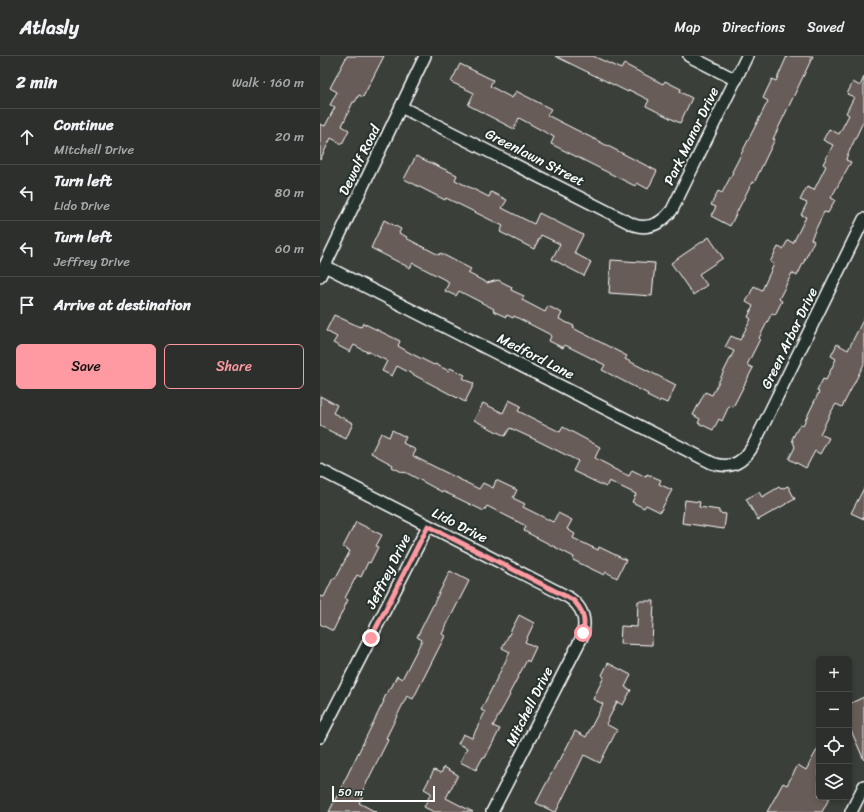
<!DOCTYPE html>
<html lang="en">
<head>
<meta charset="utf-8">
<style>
	:root { --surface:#2c2f2c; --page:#383b38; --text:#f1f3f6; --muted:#a6a9a9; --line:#484a48; --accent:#ff9aa2 }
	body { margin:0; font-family:Sriracha,sans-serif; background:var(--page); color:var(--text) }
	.controls { position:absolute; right:12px; bottom:12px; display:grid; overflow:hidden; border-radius:6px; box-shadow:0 2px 6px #0003 }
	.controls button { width:36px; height:36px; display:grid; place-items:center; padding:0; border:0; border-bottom:1px solid var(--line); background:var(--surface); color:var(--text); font:20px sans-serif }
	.scale { position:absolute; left:12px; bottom:10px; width:103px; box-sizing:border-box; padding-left:4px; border:2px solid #fff; border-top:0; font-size:11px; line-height:14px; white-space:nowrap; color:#fff; -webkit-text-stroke:3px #26332d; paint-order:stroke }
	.stop { position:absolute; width:12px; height:12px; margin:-9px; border:3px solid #ff9aa2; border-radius:50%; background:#fff }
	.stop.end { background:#ff9aa2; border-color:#fff; box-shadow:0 1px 4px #0008 }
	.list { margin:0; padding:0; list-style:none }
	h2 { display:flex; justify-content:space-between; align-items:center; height:52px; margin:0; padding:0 16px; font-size:17px }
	h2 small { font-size:13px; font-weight:400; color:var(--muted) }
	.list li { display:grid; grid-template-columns:26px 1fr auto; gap:12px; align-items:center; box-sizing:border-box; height:56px; padding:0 16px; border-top:1px solid var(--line) }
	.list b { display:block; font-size:15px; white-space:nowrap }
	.list p { margin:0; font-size:13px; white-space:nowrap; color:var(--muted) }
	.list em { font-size:13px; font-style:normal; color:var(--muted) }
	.actions { display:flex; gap:8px; padding:12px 16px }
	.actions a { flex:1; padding:9px 0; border:1px solid var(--accent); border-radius:6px; text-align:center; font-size:14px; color:var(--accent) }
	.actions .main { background:var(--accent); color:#111 }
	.icon { flex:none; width:22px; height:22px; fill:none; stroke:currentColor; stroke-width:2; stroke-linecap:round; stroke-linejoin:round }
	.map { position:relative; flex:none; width:544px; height:756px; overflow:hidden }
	header { display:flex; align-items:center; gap:24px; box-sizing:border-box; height:56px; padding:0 20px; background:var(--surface); border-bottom:1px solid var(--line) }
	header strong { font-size:19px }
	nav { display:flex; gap:22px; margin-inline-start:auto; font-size:14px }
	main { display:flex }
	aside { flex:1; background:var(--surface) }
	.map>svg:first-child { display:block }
</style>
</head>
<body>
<header>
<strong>Atlasly</strong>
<nav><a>Map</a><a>Directions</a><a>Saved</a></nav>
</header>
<main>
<aside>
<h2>2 min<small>Walk · 160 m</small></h2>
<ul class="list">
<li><svg class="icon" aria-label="ahead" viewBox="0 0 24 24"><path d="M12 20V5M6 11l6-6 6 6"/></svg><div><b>Continue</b><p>Mitchell Drive</p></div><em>20 m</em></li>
<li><svg class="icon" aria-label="left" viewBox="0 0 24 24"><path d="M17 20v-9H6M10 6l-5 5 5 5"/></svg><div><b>Turn left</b><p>Lido Drive</p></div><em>80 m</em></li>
<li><svg class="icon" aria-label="left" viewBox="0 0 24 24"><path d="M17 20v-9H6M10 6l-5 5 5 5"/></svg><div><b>Turn left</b><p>Jeffrey Drive</p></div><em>60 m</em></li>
<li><svg class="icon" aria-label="arrive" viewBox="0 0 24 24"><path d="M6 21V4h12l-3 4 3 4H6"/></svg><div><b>Arrive at destination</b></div></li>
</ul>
<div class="actions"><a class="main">Save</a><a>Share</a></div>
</aside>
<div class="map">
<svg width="544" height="756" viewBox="0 0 544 756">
	<rect width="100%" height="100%" fill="#3a3f3a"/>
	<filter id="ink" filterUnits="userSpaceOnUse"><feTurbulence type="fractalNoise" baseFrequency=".025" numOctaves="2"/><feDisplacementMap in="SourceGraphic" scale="8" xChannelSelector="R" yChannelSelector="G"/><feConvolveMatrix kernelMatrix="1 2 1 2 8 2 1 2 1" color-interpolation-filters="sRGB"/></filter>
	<g filter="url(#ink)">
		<!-- building -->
		<g fill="#685c58" stroke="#fff">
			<path d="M 27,0 L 64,0 L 43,41 L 39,39 L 35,46 L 33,46 L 22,70 L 29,74 L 22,88 L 11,82 L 0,104 L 0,68 L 5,70 L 15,51 L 10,49 L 17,36 L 10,32 Z"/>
			<path d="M 235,0 L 273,0 L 301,13 L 304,8 L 343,28 L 345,25 L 361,33 L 360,36 L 372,42 L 360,67 L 326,50 L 329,44 L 309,34 L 308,36 Z"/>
			<path d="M 467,0 L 493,0 L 453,83 L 455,83 L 434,127 L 432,126 L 410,170 L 391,160 L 396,151 L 391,149 L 398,135 L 402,137 L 413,116 L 412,116 L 448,45 L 443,42 L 452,23 L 456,25 Z"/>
			<path d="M 140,8 L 173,24 L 170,30 L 192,42 L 196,35 L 231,53 L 227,59 L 337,115 L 328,133 L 317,127 L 315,130 L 231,88 L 234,81 L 199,62 L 194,73 L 148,49 L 154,37 L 131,26 Z"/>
			<path d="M 544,21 L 544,64 L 527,100 L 526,104 L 531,106 L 511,142 L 515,144 L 508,157 L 504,156 L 491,183 L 494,185 L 477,220 L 472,217 L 459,243 L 462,245 L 455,259 L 452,257 L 439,282 L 440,283 L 427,309 L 433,312 L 413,351 L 409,350 L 402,365 L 399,363 L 393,374 L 378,367 L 380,363 L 373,359 L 385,336 L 392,339 L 414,295 L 405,291 L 411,280 L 420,284 L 431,263 L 428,261 L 433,250 L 426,246 L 434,230 L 442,234 L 454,208 L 450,206 L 458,191 L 463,193 L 468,184 L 473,187 L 486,161 L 481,159 L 487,147 L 480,144 L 487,131 L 494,134 L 506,110 L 503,108 L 513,89 L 503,84 L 509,73 L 519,78 L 529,59 L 526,57 L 534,41 L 527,38 L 533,26 L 540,30 Z"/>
			<path d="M 96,100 L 137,119 L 135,124 L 169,141 L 171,136 L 187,144 L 182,152 L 214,168 L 219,157 L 263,179 L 254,197 L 271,206 L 264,220 L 232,203 L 240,188 L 221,179 L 214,193 L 180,176 L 183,170 L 126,142 L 125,144 L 84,123 Z"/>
			<path d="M 64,164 L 81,173 L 79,177 L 87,181 L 86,182 L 119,199 L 120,197 L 151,213 L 148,217 L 167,227 L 178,224 L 192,231 L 191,234 L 204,240 L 202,244 L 225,256 L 228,250 L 242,257 L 239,263 L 254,270 L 253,272 L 307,300 L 305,303 L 356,329 L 347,347 L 340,344 L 339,346 L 327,340 L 328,338 L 282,314 L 285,309 L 245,289 L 243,292 L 229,285 L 231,280 L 229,278 L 194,260 L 193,262 L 187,259 L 186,261 L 173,255 L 174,253 L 139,235 L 136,240 L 125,235 L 129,226 L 93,207 L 90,212 L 51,192 Z"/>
			<path d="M 389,181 L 403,202 L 379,218 L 387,229 L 373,239 L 351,207 Z"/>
			<path d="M 291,204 L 335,207 L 332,240 L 289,237 Z"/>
			<path d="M 14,259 L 38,270 L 41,271 L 43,267 L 80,285 L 78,290 L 92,298 L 114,309 L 115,308 L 129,315 L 130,312 L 145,319 L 143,322 L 154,328 L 145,346 L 77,310 L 72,320 L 62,315 L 67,305 L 47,295 L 47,296 L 34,289 L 30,296 L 13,287 L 17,281 L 6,275 Z"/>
			<path d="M 544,262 L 544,308 L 522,351 L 516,348 L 511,356 L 500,378 L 509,382 L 500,398 L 495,395 L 486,412 L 469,403 L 475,391 L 472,383 L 480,368 L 483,369 L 499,336 L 497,335 L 503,323 L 506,324 L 516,303 L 511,300 L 517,288 L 528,294 Z"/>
			<path d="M 0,340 L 17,349 L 13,357 L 33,367 L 26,383 L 0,370 Z"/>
			<path d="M 189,344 L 201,350 L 198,355 L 240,376 L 243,371 L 280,391 L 275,402 L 292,411 L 292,412 L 309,420 L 312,414 L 326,421 L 327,418 L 341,424 L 339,428 L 352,434 L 340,456 L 326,449 L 324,452 L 312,446 L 316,438 L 289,425 L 286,431 L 253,415 L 258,405 L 216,384 L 190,372 L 185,380 L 154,364 L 163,347 L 183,357 Z"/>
			<path d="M 72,374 L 86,381 L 83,387 L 96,394 L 93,400 L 159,433 L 163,427 L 173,432 L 176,424 L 197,434 L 193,442 L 205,448 L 203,451 L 233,466 L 238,457 L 252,464 L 247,473 L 255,478 L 253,482 L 278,494 L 279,491 L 306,504 L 297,522 L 286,516 L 284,519 L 253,504 L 254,501 L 204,475 L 206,470 L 167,450 L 164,455 L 135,441 L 122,435 L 122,436 L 85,416 L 84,417 L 72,411 L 73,409 L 51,397 L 61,377 L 69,381 Z"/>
			<path d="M 468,430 L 475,443 L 438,464 L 426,443 L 439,436 L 442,441 L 459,431 L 461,433 Z"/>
			<path d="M 544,432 L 544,463 L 531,457 Z"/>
			<path d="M 365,444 L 380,446 L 379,451 L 399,454 L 399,457 L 406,458 L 404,473 L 362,467 Z"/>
			<path d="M 36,466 L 62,479 L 56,490 L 58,491 L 50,507 L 48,506 L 41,521 L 37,519 L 25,542 L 28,544 L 13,575 L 0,568 L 0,540 L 4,541 L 13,522 L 15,523 L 30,495 L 23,491 Z"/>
			<path d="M 130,515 L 149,525 L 122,578 L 125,580 L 93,643 L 87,640 L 66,682 L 68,684 L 41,738 L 43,739 L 39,747 L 56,756 L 9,756 L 64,645 L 63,645 L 69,632 L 71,632 L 77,620 L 82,623 L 102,584 L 97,581 Z"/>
			<path d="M 318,545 L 334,545 L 332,589 L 300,588 L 301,570 L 317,571 Z"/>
			<path d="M 199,559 L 214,567 L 205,586 L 216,591 L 209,606 L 207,604 L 189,638 L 190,639 L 173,670 L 180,673 L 165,702 L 163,701 L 156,714 L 140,706 L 147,692 L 138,688 L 143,678 L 152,682 L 165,656 L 161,654 L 190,596 L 182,592 Z"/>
			<path d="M 288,607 L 311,619 L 305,631 L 311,634 L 303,649 L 297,646 L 286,668 L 297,674 L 280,707 L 264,699 L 236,756 L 234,756 L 216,747 L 238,705 L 239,706 L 255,675 L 266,681 L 283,648 L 273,643 L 284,621 L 282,619 Z"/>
			<path d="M 544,641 L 544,704 L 529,670 L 529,648 Z"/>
			<path d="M 499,690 L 499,741 L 510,741 L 502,756 L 447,756 L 463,727 L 467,729 L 478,709 L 486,714 Z"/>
			<path d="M 124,711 L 138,719 L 126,742 L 153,756 L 114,756 L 104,751 L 111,737 L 104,733 L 114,714 L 121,717 Z"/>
		</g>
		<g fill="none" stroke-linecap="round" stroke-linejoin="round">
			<defs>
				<g id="minor">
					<path d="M 369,0 L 416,24"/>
					<path d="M 81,51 L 314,169 C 330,174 342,167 352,154 L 427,0"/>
					<path d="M 5,210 L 392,407 C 412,414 424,406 434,388 L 544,163"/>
					<path d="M 0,220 L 105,0"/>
					<path d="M 0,414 L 248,541 C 263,551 267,564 262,581 L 172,756"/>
					<path d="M 0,681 L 108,470"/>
					<path d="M 531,756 L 544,730"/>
				</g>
			</defs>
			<!-- minor casing -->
			<use href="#minor" stroke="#fff" stroke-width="14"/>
			<!-- minor -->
			<use href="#minor" stroke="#26332d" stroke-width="11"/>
		</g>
	</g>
	<g fill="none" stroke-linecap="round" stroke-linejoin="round" filter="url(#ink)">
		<!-- route -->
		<path stroke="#ff9aa2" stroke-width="5" d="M 51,582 L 108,470 L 253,544 C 263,554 266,563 263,577"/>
	</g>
	<g text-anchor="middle" stroke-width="4" stroke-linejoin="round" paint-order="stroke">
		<!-- street labels -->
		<g font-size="14" fill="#fff" stroke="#26332d">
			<text transform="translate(371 80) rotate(-64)" y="5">Park Manor Drive</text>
			<text transform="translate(215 101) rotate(27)" y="5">Greenlawn Street</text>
			<text transform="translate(39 104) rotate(-64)" y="5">Dewolf Road</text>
			<text transform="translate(469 282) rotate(-64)" y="5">Green Arbor Drive</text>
			<text transform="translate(216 300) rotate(27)" y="5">Medford Lane</text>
			<text transform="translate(140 469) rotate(27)" y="5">Lido Drive</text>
			<text transform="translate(68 515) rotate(-63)" y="5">Jeffrey Drive</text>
			<text transform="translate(209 650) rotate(-63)" y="5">Mitchell Drive</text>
		</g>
	</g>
</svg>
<div class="controls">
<button>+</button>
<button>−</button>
<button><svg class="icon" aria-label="locate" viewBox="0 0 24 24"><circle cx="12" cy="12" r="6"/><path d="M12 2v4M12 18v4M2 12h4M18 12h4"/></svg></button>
<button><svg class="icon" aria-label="layers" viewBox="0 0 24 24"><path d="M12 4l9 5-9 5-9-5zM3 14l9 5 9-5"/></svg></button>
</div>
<div class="scale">50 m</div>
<div class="stop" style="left:263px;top:577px"></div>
<div class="stop end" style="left:51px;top:582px"></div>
</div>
</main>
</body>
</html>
